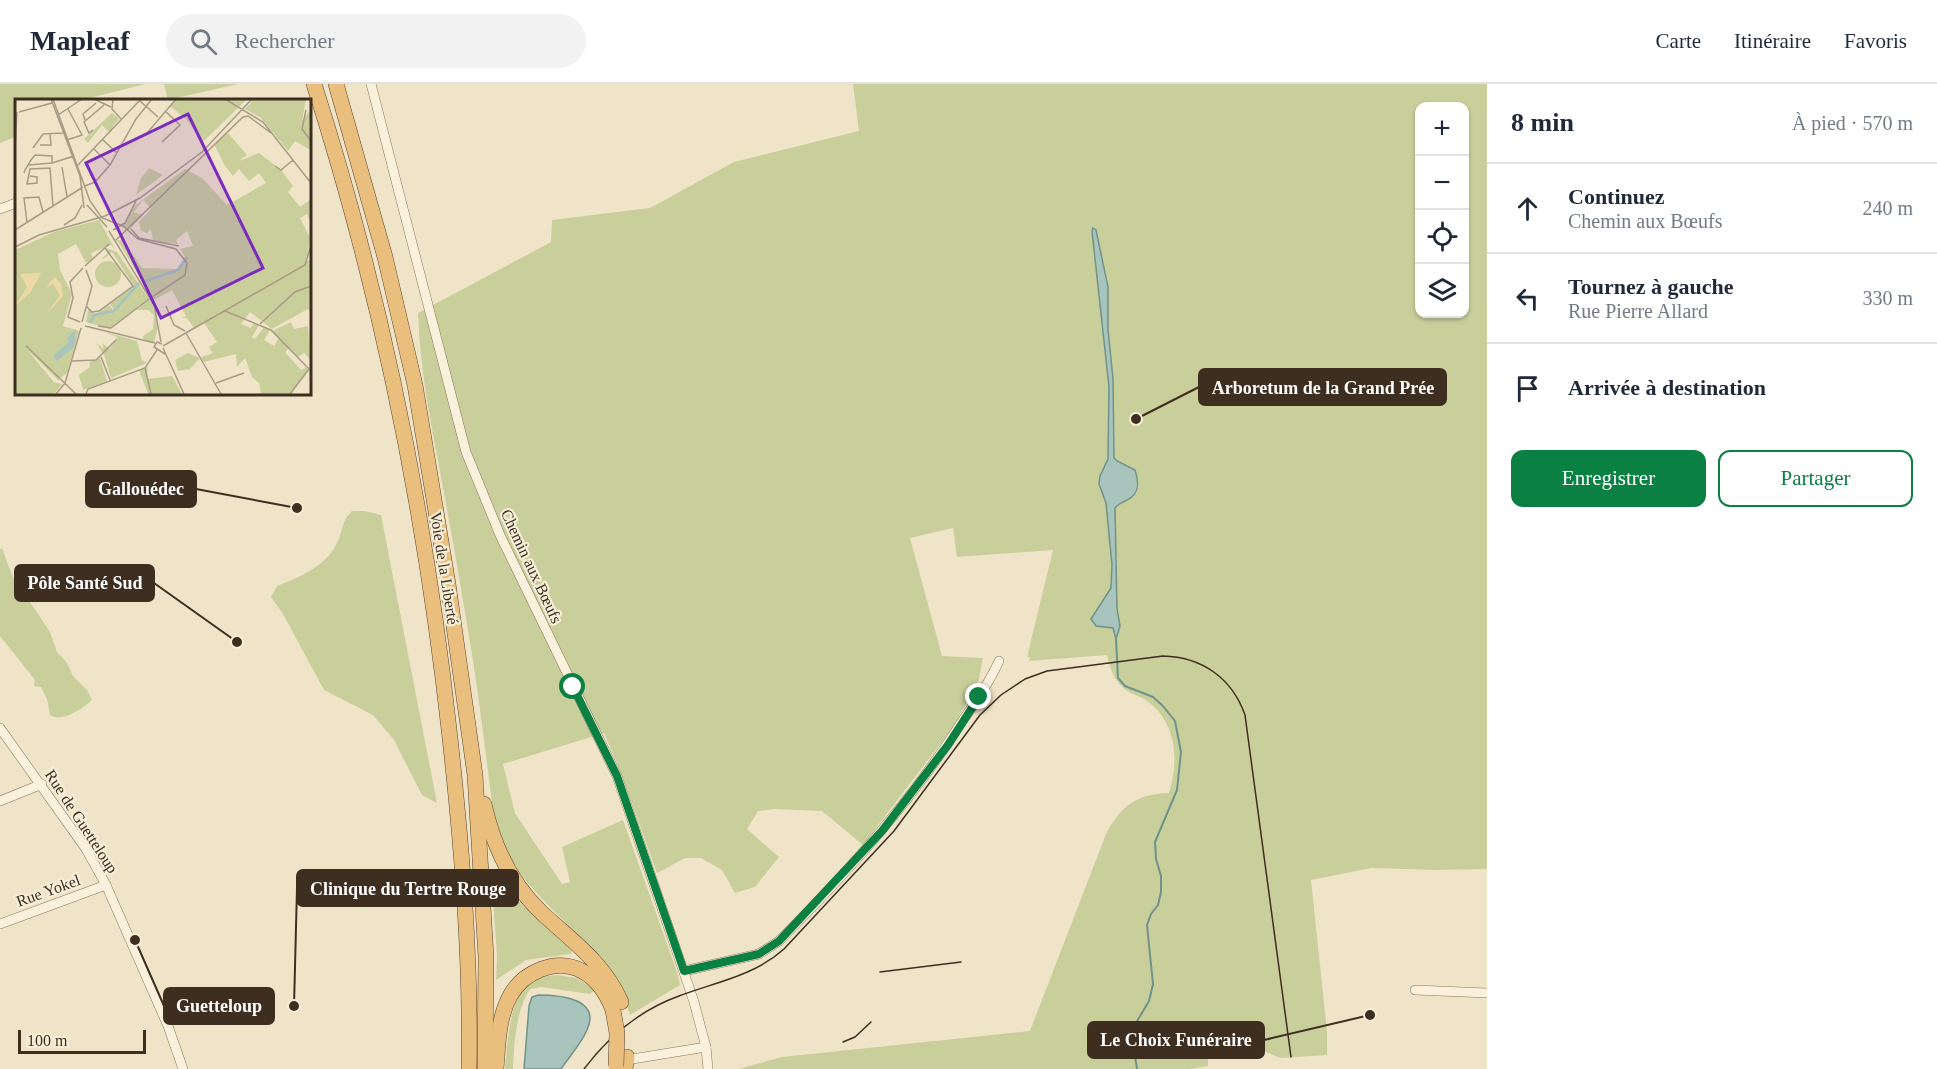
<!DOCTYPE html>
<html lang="fr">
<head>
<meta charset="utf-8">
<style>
	:root { --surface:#fff; --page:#f2f2f3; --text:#1f2937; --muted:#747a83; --line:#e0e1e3; --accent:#0b8043 }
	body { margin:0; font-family:"Times New Roman",serif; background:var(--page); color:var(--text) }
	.controls { position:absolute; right:18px; top:18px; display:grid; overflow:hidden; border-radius:12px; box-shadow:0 2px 4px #0004 }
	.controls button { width:54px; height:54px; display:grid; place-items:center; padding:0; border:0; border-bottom:2px solid var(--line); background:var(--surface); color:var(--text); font:30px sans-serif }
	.scale { position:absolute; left:18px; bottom:15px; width:128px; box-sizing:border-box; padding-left:6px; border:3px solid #3d2e20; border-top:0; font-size:16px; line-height:21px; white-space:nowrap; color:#3d2e20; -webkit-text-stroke:4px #f7eed8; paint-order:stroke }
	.stop { position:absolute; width:18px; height:18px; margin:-14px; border:4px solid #0b8043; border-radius:50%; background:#fff }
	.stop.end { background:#0b8043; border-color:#fff; box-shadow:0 2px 6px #0008 }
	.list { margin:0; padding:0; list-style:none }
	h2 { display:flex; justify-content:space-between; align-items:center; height:78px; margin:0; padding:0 24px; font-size:26px }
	h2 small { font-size:20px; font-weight:400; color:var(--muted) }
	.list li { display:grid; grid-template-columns:39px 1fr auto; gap:18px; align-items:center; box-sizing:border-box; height:90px; padding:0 24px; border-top:2px solid var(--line) }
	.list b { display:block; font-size:22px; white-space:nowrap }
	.list p { margin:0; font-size:20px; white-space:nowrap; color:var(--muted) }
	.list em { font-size:20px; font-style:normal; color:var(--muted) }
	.actions { display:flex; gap:12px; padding:18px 24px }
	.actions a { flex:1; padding:14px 0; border:2px solid var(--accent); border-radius:12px; text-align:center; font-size:21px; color:var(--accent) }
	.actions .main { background:var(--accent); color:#fff }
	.icon { flex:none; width:33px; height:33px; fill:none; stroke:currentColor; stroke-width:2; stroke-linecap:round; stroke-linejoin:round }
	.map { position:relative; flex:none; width:1487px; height:985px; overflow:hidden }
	header { display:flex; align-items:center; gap:36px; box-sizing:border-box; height:84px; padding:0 30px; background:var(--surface); border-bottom:2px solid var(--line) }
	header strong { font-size:28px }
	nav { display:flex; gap:33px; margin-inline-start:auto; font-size:21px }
	.search { width:420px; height:54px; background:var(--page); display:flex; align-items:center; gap:15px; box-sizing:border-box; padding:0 21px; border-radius:33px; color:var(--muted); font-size:22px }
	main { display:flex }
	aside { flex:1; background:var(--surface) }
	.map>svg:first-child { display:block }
</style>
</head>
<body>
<header>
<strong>Mapleaf</strong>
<div class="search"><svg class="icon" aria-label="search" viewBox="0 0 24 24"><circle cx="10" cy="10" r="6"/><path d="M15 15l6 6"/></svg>Rechercher</div>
<nav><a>Carte</a><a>Itinéraire</a><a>Favoris</a></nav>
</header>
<main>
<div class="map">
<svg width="1487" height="985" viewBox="0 0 1487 985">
	<rect width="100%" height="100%" fill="#f0e4c8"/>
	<!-- green -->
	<g fill="#c9cf9b" fill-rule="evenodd">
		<path d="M 0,0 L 145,0 L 82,16 L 16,16 L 16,53 L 0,59 Z"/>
		<path d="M 164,0 L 238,0 L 168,16 Z"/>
		<path d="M 853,0 L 1487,0 L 1487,785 L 1435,786 L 1371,784 L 1311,796 L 1327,947 L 1327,971 L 1280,974 L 1238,956 L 1241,973 L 1208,974 L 1208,982 L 1191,985 L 739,985 L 782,973 L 1030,947 L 1106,750 C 1121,722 1136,710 1169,709 C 1179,676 1177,639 1147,617 C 1141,612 1133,611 1126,606 C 1114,597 1110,585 1107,571 L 1029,577 L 1030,573 L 1027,573 L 1053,466 L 957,473 L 953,444 L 910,454 L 942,572 L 983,574 L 979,595 L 954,642 L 863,761 L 822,727 L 775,725 L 758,727 L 747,745 L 779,773 L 755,803 L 735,809 L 722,786 L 701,774 L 685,774 L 657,789 L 623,694 L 604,649 L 503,680 L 515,729 L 562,800 L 570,798 L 562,763 L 623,736 L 677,888 L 680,901 L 630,931 C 610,855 525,824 499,749 C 492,730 491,707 488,687 C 483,648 478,609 472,570 C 463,516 454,462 444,409 C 433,349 420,290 418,229 L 551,158 L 552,136 L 650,124 L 734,78 L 859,47 ZM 1420,22 L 1464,22 L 1464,230 L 1420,230 Z"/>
		<path d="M 352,427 L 365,427 L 381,431 L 437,719 L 422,711 L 394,656 L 373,631 L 324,606 L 283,530 L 271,513 L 277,502 C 300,493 327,482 338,457 C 344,444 341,438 352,427 Z"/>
		<path d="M 2,464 L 12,491 L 50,548 L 57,568 L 67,579 L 73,592 L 87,606 L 92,616 C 82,625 62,639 50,631 L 47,615 L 41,603 L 34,602 L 35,596 L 0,552 L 0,465 Z"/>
		<path d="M 504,797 L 523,822 L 572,864 L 571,870 L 526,876 L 496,896 L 497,873 L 493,814 L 497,804 Z"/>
		<path d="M 557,891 L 577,894 L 595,906 L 590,910 L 541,903 L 530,905 C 516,926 514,960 513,985 L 505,985 C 508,957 508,907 538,894 C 543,892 551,892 557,891 Z"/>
	</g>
	<!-- water -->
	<g fill="#a9c4bc" stroke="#6f938a" stroke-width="1.5">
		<path d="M 1093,144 L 1096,146 L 1108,203 L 1108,246 L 1113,295 L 1114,374 L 1117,377 L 1135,386 C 1139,398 1140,410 1127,416 C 1122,419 1119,419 1115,424 L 1117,525 L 1120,542 L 1116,555 L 1113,544 L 1096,542 L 1091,535 L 1111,504 L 1112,481 L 1106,419 L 1099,400 L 1100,392 L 1108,375 L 1109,303 L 1092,147 Z"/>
		<path d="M 538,911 C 558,911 602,914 587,946 C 581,960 569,973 561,985 L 524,985 L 529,922 L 532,913 Z"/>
	</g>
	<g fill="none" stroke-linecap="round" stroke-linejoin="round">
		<!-- stream -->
		<path stroke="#6f938a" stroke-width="2" d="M 1116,555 L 1118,594 L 1125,602 L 1153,613 L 1163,622 L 1175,637 L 1181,668 L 1177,706 L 1155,758 L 1156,775 L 1161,792 L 1161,808 L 1158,821 L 1151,830 L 1147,841 L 1153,900 L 1149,917 L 1133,944 L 1132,954 L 1137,985"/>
		<defs>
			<g id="minor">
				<path d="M 371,0 L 466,368 L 500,451 L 617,692 L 694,918 L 706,963 L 708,985"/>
				<path d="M 0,125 L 16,119"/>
				<path d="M 0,644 L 86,765 L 106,801 L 168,942 L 183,985"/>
				<path d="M 0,717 L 42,700"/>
				<path d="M 0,840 L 106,801"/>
				<path d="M 684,887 L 759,870 L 779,857 C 846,790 910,719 961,639 C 975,619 989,599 999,577"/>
				<path d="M 1415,906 L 1487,909"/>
				<path d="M 626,976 L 706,963"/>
			</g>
			<g id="trunk">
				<path d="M 314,0 C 382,212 426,433 450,654 C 462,764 471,874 469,985"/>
				<path d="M 336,0 L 385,173 L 415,301 L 448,500 L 475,691 L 486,873 L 485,985"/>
				<path d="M 484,720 C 493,761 510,799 542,829 C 572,857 604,879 621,918"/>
				<path d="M 496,985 C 498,961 498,934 510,912 C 523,888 556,873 582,887 C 597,895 607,910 613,926"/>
				<path d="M 625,985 L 627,973"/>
			</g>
		</defs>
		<!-- minor casing -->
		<use href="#minor" stroke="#8d765c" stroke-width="10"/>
		<!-- trunk casing -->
		<use href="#trunk" stroke="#5b4430" stroke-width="16"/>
		<!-- minor -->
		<use href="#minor" stroke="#faf1dc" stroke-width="9"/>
		<!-- trunk -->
		<use href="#trunk" stroke="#eabe7c" stroke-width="15"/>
		<!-- tram -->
		<g stroke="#3d2e20" stroke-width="1.5">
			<path d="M 880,888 L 961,878"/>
			<path d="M 843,958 L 855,953 L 871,938"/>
			<path d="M 584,985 C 609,952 640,926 679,912 C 716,898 754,892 784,865 L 894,747 L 980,631 L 1001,611 L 1025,595 L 1047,587 L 1163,572 C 1202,573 1232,594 1245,631 L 1291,973"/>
		</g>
		<defs>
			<path id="trunk-bridge" d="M 613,926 L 617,949 L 616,982"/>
		</defs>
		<!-- trunk-bridge casing -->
		<use href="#trunk-bridge" stroke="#5b4430" stroke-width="16" stroke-linecap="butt"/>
		<!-- trunk-bridge -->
		<use href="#trunk-bridge" stroke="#eabe7c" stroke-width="15"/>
	</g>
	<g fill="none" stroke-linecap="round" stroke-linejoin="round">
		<!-- route -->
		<path stroke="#0b8043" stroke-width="8" d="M 573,603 L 617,692 L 684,887 L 759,870 L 779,857 L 882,747 L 948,661 L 979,613"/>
	</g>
	<g text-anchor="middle" stroke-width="4.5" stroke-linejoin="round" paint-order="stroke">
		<!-- street labels -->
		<g font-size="16" fill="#3d2e20" stroke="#f7eed8">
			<text transform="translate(532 482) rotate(65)" y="6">Chemin aux Bœufs</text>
			<text transform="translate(445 484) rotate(81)" y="6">Voie de la Liberté</text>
			<text transform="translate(82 737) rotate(57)" y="6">Rue de Guetteloup</text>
			<text transform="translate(48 806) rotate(-20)" y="6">Rue Yokel</text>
		</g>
	</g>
	<!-- overview -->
	<g transform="translate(15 15)">
		<rect width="296" height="296" fill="#f0e4c8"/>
		<path d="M 161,0 L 232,0 L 188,43 L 172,21 L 155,7 ZM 239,0 L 291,0 L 287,22 L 295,11 L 295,51 L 280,42 L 273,52 L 246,19 L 230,10 ZM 97,14 L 104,20 L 94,33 L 87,26 L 73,44 L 69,40 ZM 213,34 L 232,56 L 224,62 L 244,54 L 266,71 L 278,87 L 273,93 L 285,108 L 295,101 L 295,122 L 292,115 L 285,119 L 295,139 L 292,162 L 295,161 L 295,213 L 293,210 L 257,230 L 235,213 L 226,225 L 236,229 L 239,224 L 244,226 L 237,238 L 240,240 L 249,228 L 255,231 L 249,241 L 259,247 L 264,239 L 257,232 L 276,223 L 279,230 L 293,227 L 295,260 L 289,254 L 283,258 L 274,249 L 270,253 L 286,271 L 291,268 L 293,271 L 275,295 L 242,295 L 246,294 L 244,284 L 237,278 L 230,259 L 222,268 L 221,255 L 189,263 L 186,258 L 198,254 L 194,248 L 202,243 L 189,224 L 179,229 L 172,219 L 167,219 L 171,217 L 157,191 L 139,201 L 102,141 L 108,141 L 127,169 L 163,170 L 170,158 L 165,150 L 178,147 L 172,132 L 161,141 L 163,145 L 138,142 L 136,130 L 132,134 L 126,132 L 124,123 L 136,110 L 128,101 L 119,113 L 128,116 L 114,131 L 108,127 L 118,108 L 170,70 L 187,79 L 212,106 L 251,84 L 244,74 L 234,82 L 224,70 L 218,77 L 210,67 L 199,45 ZM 134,69 L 148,76 L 121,96 L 126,79 ZM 84,121 L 100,150 L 96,146 L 76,154 L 78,160 L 71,164 L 61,145 L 43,155 L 45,171 L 57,195 L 48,227 L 64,232 L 52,274 L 43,281 L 10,248 L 39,283 L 47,285 L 39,295 L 0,295 L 0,151 L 39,133 ZM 91,149 L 102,153 L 137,204 L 143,228 L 139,244 L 129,242 L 128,237 L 138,230 L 139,216 L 133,211 L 122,211 L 133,200 L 95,230 L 71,223 L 73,210 L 81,215 L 94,206 L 103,217 L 95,205 L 119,187 L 97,153 L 90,159 L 86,160 L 93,154 ZM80 175a13 13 0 1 1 26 0a13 13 0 1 1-26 0ZM 90,233 L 122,242 L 127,261 L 132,264 L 96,279 L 89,256 L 81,244 L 89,250 L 87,244 L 95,250 L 102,238 ZM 173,254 L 185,259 L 175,270 L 163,272 L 160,261 ZM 85,259 L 92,282 L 68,291 L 64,276 L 75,268 L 74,263 ZM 133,267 L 132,280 L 157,277 L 167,295 L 133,295 L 124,271 Z" fill="#c9cf9b"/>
		<path d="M 26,174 L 15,194 L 0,207 L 12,188 L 5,175 ZM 40,178 L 46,185 L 48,197 L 31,216 L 45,196 L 38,185 L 30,189 Z" fill="#ecd9a5"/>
		<path d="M 61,230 L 59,248 L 42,262 L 38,257 L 54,243 L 52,239 Z" fill="#a9c4bc"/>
		<path fill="none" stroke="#a9c4bc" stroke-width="3" d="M 128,183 L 163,171 L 172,158M 75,224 L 79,216 L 99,212 L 124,184"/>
		<path fill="none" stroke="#a89b85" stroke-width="1.5" d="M 36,0 L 65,77 L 69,109M 38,0 L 75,102 L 87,119 L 108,127 L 123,140 L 161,150 L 172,164 L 170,176 L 137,198M 79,0 L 96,8M 98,0 L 97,10 L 106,20M 210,0 L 248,23 L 296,84M 125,2 L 143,18M 291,11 L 287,30 L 296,42M 4,13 L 37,4M 43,16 L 67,0M 70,21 L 68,15 L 81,4M 78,31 L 74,34 L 69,23 L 89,6M 133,33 L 161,0M 52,41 L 67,36 L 53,10M 88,41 L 102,54M 147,43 L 165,26 L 150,12M 25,46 L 36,46 L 35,35M 0,49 L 2,13M 18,49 L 28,35 L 48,34M 79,50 L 95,66M 37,64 L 59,57M 62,67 L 126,0M 260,67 L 266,71 L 278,61M 47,68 L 52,98M 9,74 L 10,71 L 16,61 L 20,56 L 37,57 L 37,64 L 13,66M 15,77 L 22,78 L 22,84 L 12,85 L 15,70 L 35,69 L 38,107M 70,87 L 80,83 L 95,66 L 121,20 L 137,0M 72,106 L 92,128M 12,124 L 9,99 L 24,98 L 28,113M 49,126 L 60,119 L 67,106M 116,130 L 124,139 L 164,147M 0,131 L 68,88M 98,131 L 110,124 L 121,102M 94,132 L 139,206 L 146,243M 101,141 L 228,18 L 233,17 L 256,34M 0,148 L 24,136 L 90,117 L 125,99 L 187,53 L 237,0M 70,167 L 94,145M 71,207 L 77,213 L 84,212 L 118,187 L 90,149M 151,207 L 159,226 L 170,232M 210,212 L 256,231 L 294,270 L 275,295M 65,223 L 53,218 L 58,199 L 55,183 L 68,169M 67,223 L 77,187 L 71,171M 245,225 L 280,193 L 296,187M 70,227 L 140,244M 83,227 L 96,229 L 134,200M 171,234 L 206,295M 147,245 L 142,243 L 139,248 L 150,255M 11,247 L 61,295M 148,247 L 290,166 L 296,147M 148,249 L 169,295M 86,258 L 95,281M 57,262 L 81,261 L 101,241M 130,269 L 136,295M 201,284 L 229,274M 41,295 L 50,284 L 66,229M 71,295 L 73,290 L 130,269 L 142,251"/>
		<path fill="#7b2cbf" fill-opacity="0.15" stroke="#7b2cbf" stroke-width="3" d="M 173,15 L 248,169 L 146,219 L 71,64 Z"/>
		<rect width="296" height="296" fill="none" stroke="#3d2e20" stroke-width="3"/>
	</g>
	<!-- callouts -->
	<path fill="none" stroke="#3d2e20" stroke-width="2" d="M1136 335L1199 303M297 424L196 405M237 558L154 499M294 922L297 804M135 856L164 922M1370 931L1264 956"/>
	<g fill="#3d2e20" stroke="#f7eed8" stroke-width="2">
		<circle cx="1136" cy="335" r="6"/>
		<circle cx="297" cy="424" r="6"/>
		<circle cx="237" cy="558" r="6"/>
		<circle cx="294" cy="922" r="6"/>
		<circle cx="135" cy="856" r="6"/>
		<circle cx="1370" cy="931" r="6"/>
	</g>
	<g fill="#3d2e20" stroke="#3d2e20" stroke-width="2">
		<rect x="1199" y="285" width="247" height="36" rx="6"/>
		<rect x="86" y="387" width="110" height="36" rx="6"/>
		<rect x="15" y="481" width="139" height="36" rx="6"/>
		<rect x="297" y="786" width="221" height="36" rx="6"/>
		<rect x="164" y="904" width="110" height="36" rx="6"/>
		<rect x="1088" y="938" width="176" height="36" rx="6"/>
	</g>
	<g font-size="18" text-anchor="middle" font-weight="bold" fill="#fff">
		<text x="1323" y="310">Arboretum de la Grand Prée</text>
		<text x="141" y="411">Gallouédec</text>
		<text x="85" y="505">Pôle Santé Sud</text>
		<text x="408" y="811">Clinique du Tertre Rouge</text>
		<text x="219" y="928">Guetteloup</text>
		<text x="1176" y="962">Le Choix Funéraire</text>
	</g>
</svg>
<div class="controls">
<button>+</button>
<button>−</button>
<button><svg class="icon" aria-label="locate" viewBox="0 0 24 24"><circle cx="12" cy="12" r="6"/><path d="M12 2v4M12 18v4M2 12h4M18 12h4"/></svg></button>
<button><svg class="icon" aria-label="layers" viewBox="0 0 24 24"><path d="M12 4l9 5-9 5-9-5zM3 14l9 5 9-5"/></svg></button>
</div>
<div class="scale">100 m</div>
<div class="stop" style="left:573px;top:603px"></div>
<div class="stop end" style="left:979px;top:613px"></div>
</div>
<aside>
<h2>8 min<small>À pied · 570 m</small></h2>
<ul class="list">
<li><svg class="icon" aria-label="ahead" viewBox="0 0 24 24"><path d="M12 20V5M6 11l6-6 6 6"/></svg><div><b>Continuez</b><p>Chemin aux Bœufs</p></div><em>240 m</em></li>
<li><svg class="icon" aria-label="left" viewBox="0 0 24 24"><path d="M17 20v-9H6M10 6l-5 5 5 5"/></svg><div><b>Tournez à gauche</b><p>Rue Pierre Allard</p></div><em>330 m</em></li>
<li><svg class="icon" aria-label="arrive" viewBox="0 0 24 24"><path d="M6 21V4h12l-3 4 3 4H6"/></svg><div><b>Arrivée à destination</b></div></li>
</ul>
<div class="actions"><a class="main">Enregistrer</a><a>Partager</a></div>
</aside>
</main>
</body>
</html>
